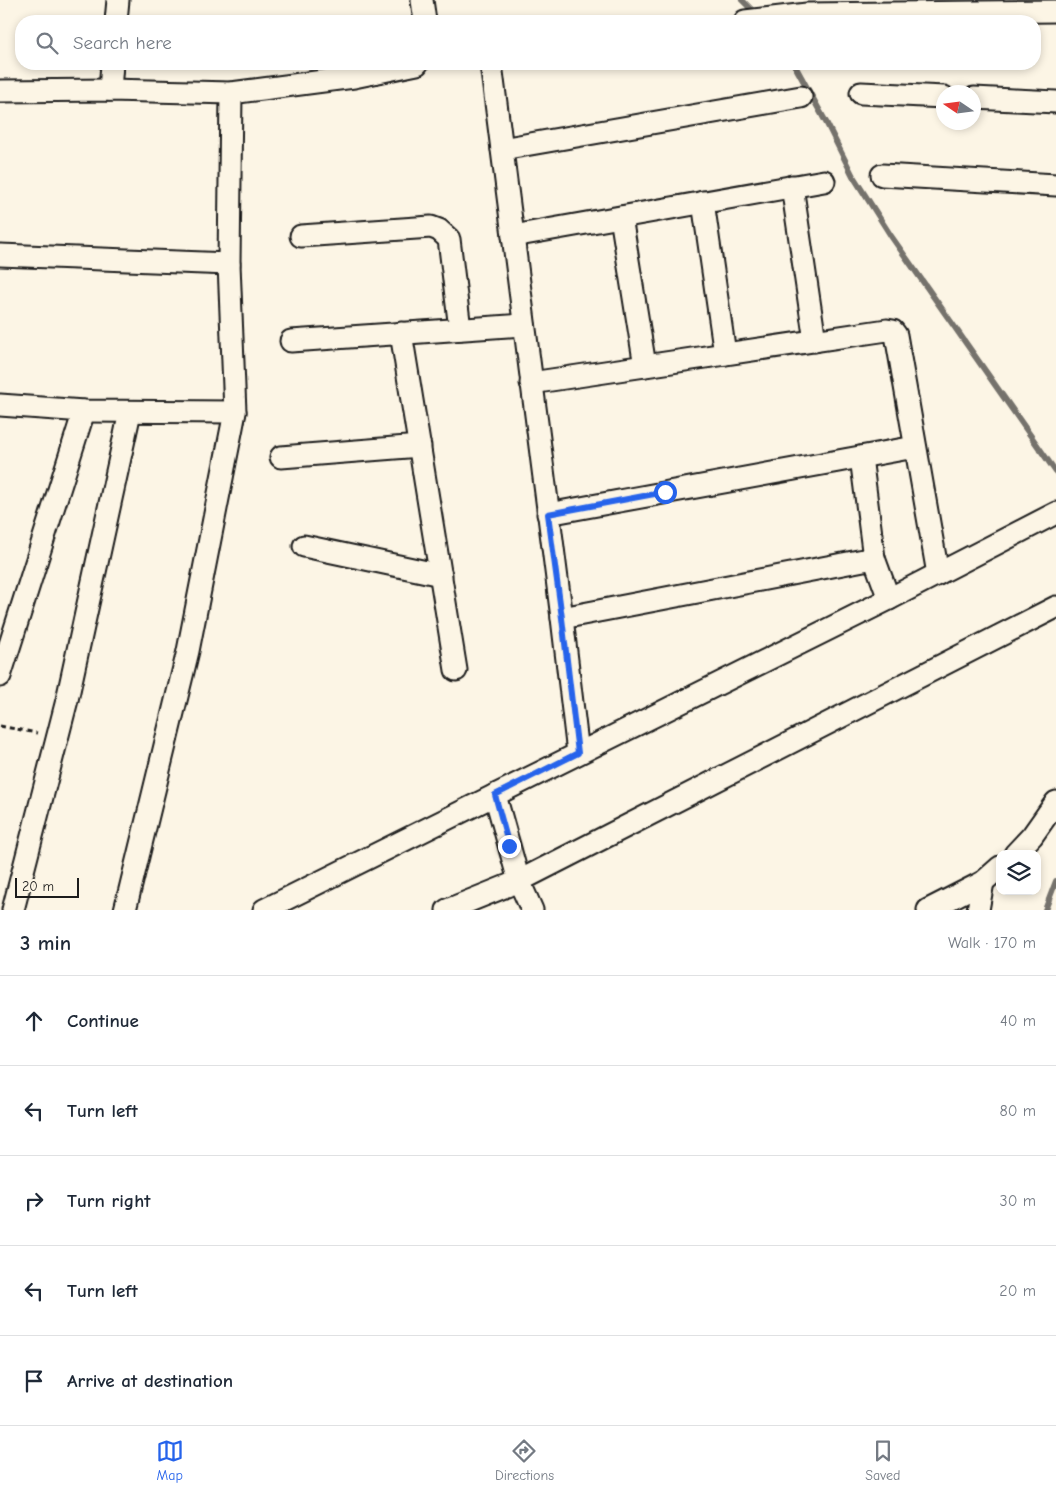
<!DOCTYPE html>
<html lang="en">
<head>
<meta charset="utf-8">
<style>
	:root { --surface:#fff; --page:#f2f2f3; --text:#1f2937; --muted:#747a83; --line:#e0e1e3; --accent:#2563eb }
	body { margin:0; font-family:"Comic Neue",sans-serif; background:var(--page); color:var(--text) }
	.controls { position:absolute; right:15px; bottom:15px; display:grid; overflow:hidden; border-radius:10px; box-shadow:0 2px 8px #0003 }
	.controls button { width:45px; height:45px; display:grid; place-items:center; padding:0; border:0; border-bottom:1px solid var(--line); background:var(--surface); color:var(--text); font:25px sans-serif }
	.compass { position:absolute; left:936px; top:85px; width:45px; height:45px; border-radius:50%; background:var(--surface); box-shadow:0 2px 8px #0003; rotate:283deg }
	.scale { position:absolute; left:15px; bottom:12px; width:64px; box-sizing:border-box; padding-left:5px; border:2px solid #1c1c1c; border-top:0; font-size:14px; line-height:18px; white-space:nowrap; color:#1c1c1c; -webkit-text-stroke:4px #fcf5e5; paint-order:stroke }
	.stop { position:absolute; width:15px; height:15px; margin:-11px; border:4px solid #2563eb; border-radius:50%; background:#fff }
	.stop.end { background:#2563eb; border-color:#fff; box-shadow:0 1px 5px #0008 }
	.list { margin:0; padding:0; list-style:none }
	h2 { display:flex; justify-content:space-between; align-items:center; height:65px; margin:0; padding:0 20px; font-size:21px }
	h2 small { font-size:16px; font-weight:400; color:var(--muted) }
	.list li { display:grid; grid-template-columns:32px 1fr auto; gap:15px; align-items:center; box-sizing:border-box; height:90px; padding:0 20px; border-top:1px solid var(--line) }
	.list b { display:block; font-size:19px; white-space:nowrap }
	.list em { font-size:16px; font-style:normal; color:var(--muted) }
	.icon { flex:none; width:28px; height:28px; fill:none; stroke:currentColor; stroke-width:2; stroke-linecap:round; stroke-linejoin:round }
	.map { position:relative; flex:none; width:1056px; height:910px; overflow:hidden }
	.search { position:absolute; background:var(--surface); box-shadow:0 2px 8px #0003; left:15px; right:15px; top:15px; height:55px; display:flex; align-items:center; gap:12px; box-sizing:border-box; padding:0 18px; border-radius:20px; color:var(--muted); font-size:19px }
	.sheet { height:515px; background:var(--surface) }
	nav { display:flex; justify-content:space-around; align-items:center; box-sizing:border-box; height:70px; border-top:1px solid var(--line); background:var(--surface); font-size:14px; color:var(--muted) }
	nav a { display:grid; justify-items:center; gap:2px }
	nav .on { color:var(--accent) }
	.map>svg:first-child { display:block }
</style>
</head>
<body>
<div class="map">
<svg width="1056" height="910" viewBox="0 0 1056 910">
	<rect width="100%" height="100%" fill="#fcf5e5"/>
	<filter id="ink" filterUnits="userSpaceOnUse"><feTurbulence type="fractalNoise" baseFrequency=".02" numOctaves="2"/><feDisplacementMap in="SourceGraphic" scale="10" xChannelSelector="R" yChannelSelector="G"/><feConvolveMatrix kernelMatrix="1 2 1 2 8 2 1 2 1" color-interpolation-filters="sRGB"/></filter>
	<g filter="url(#ink)">
		<g fill="none" stroke-linecap="round" stroke-linejoin="round">
			<!-- stream -->
			<g stroke="#75726c" stroke-width="6">
				<path d="M 742,0 L 757,15"/>
				<path d="M 794,64 L 827,124 L 853,176 L 891,236 L 1056,472"/>
				<path d="M 1045,910 L 1056,881"/>
			</g>
			<defs>
				<g id="street">
					<path d="M 422,0 L 425,21"/>
					<path d="M 116,21 L 118,0"/>
					<path d="M 745,21 L 807,14 L 1056,11"/>
					<path d="M 491,64 L 562,618 L 578,753"/>
					<path d="M 110,90 L 112,64"/>
					<path d="M 0,91 L 110,90 L 231,93 L 354,77 L 417,64"/>
					<path d="M 861,93 L 944,97"/>
					<path d="M 974,98 L 1056,102"/>
					<path d="M 502,149 L 801,97"/>
					<path d="M 882,175 L 1056,185"/>
					<path d="M 792,186 L 815,341"/>
					<path d="M 703,202 L 725,354"/>
					<path d="M 621,217 L 645,366"/>
					<path d="M 301,236 L 431,227 L 439,230 L 449,239 L 460,329"/>
					<path d="M 513,236 L 824,181"/>
					<path d="M 0,255 L 229,264"/>
					<path d="M 401,333 L 456,670"/>
					<path d="M 291,341 L 524,325"/>
					<path d="M 531,383 L 887,330 L 893,331 L 896,335 L 938,574"/>
					<path d="M 0,405 L 84,411 L 235,412"/>
					<path d="M 281,457 L 420,446"/>
					<path d="M 861,457 L 874,558"/>
					<path d="M 548,514 L 915,447"/>
					<path d="M 304,546 L 441,575"/>
					<path d="M 562,618 L 874,558 L 889,599"/>
					<path d="M 0,676 L 84,411"/>
					<path d="M 495,795 L 519,881 L 532,910"/>
					<path d="M 1015,854 L 1032,836 L 1056,802"/>
					<path d="M 13,910 L 67,700 L 130,412"/>
					<path d="M 125,910 L 188,651 L 235,412 L 229,264 L 231,93"/>
					<path d="M 264,910 L 889,599 L 1056,513"/>
					<path d="M 447,910 L 519,881 L 1056,607"/>
					<path d="M 928,910 L 983,882 L 1000,867"/>
					<path d="M 978,910 L 983,882"/>
				</g>
			</defs>
			<!-- street casing -->
			<use href="#street" stroke="#1c1c1c" stroke-width="25"/>
			<!-- path -->
			<path stroke="#1c1c1c" stroke-width="3" stroke-dasharray="5 4" stroke-linecap="butt" d="M 0,726 L 37,733"/>
			<!-- street -->
			<use href="#street" stroke="#fcf5e5" stroke-width="21"/>
		</g>
	</g>
	<g fill="none" stroke-linecap="round" stroke-linejoin="round" filter="url(#ink)">
		<!-- route -->
		<path stroke="#2563eb" stroke-width="6" d="M 509,846 L 495,795 L 578,753 L 562,618 L 548,514 L 665,492"/>
	</g>
</svg>
<div class="controls">
<button><svg class="icon" aria-label="layers" viewBox="0 0 24 24"><path d="M12 4l9 5-9 5-9-5zM3 14l9 5 9-5"/></svg></button>
</div>
<svg class="compass" viewBox="-18 -18 36 36"><path d="M0-13l5 13h-10z" fill="#e53935"/><path d="M0 13l5-13h-10z" fill="#747a83"/></svg>
<div class="scale">20 m</div>
<div class="stop" style="left:665px;top:492px"></div>
<div class="stop end" style="left:509px;top:846px"></div>
<div class="search"><svg class="icon" aria-label="search" viewBox="0 0 24 24"><circle cx="10" cy="10" r="6"/><path d="M15 15l6 6"/></svg>Search here</div>
</div>
<section class="sheet">
<h2>3 min<small>Walk · 170 m</small></h2>
<ul class="list">
<li><svg class="icon" aria-label="ahead" viewBox="0 0 24 24"><path d="M12 20V5M6 11l6-6 6 6"/></svg><div><b>Continue</b></div><em>40 m</em></li>
<li><svg class="icon" aria-label="left" viewBox="0 0 24 24"><path d="M17 20v-9H6M10 6l-5 5 5 5"/></svg><div><b>Turn left</b></div><em>80 m</em></li>
<li><svg class="icon" aria-label="right" viewBox="0 0 24 24"><path d="M7 20v-9h11M14 6l5 5-5 5"/></svg><div><b>Turn right</b></div><em>30 m</em></li>
<li><svg class="icon" aria-label="left" viewBox="0 0 24 24"><path d="M17 20v-9H6M10 6l-5 5 5 5"/></svg><div><b>Turn left</b></div><em>20 m</em></li>
<li><svg class="icon" aria-label="arrive" viewBox="0 0 24 24"><path d="M6 21V4h12l-3 4 3 4H6"/></svg><div><b>Arrive at destination</b></div></li>
</ul>
</section>
<nav>
<a class="on"><svg class="icon" aria-label="map" viewBox="0 0 24 24"><path d="M3 6l6-2 6 2 6-2v14l-6 2-6-2-6 2zM9 4v14M15 6v14"/></svg>Map</a>
<a><svg class="icon" aria-label="directions" viewBox="0 0 24 24"><path d="M12 3l9 9-9 9-9-9zM9 14v-3h6M13 9l2 2-2 2"/></svg>Directions</a>
<a><svg class="icon" aria-label="saved" viewBox="0 0 24 24"><path d="M7 4h10v16l-5-4-5 4z"/></svg>Saved</a>
</nav>
</body>
</html>
